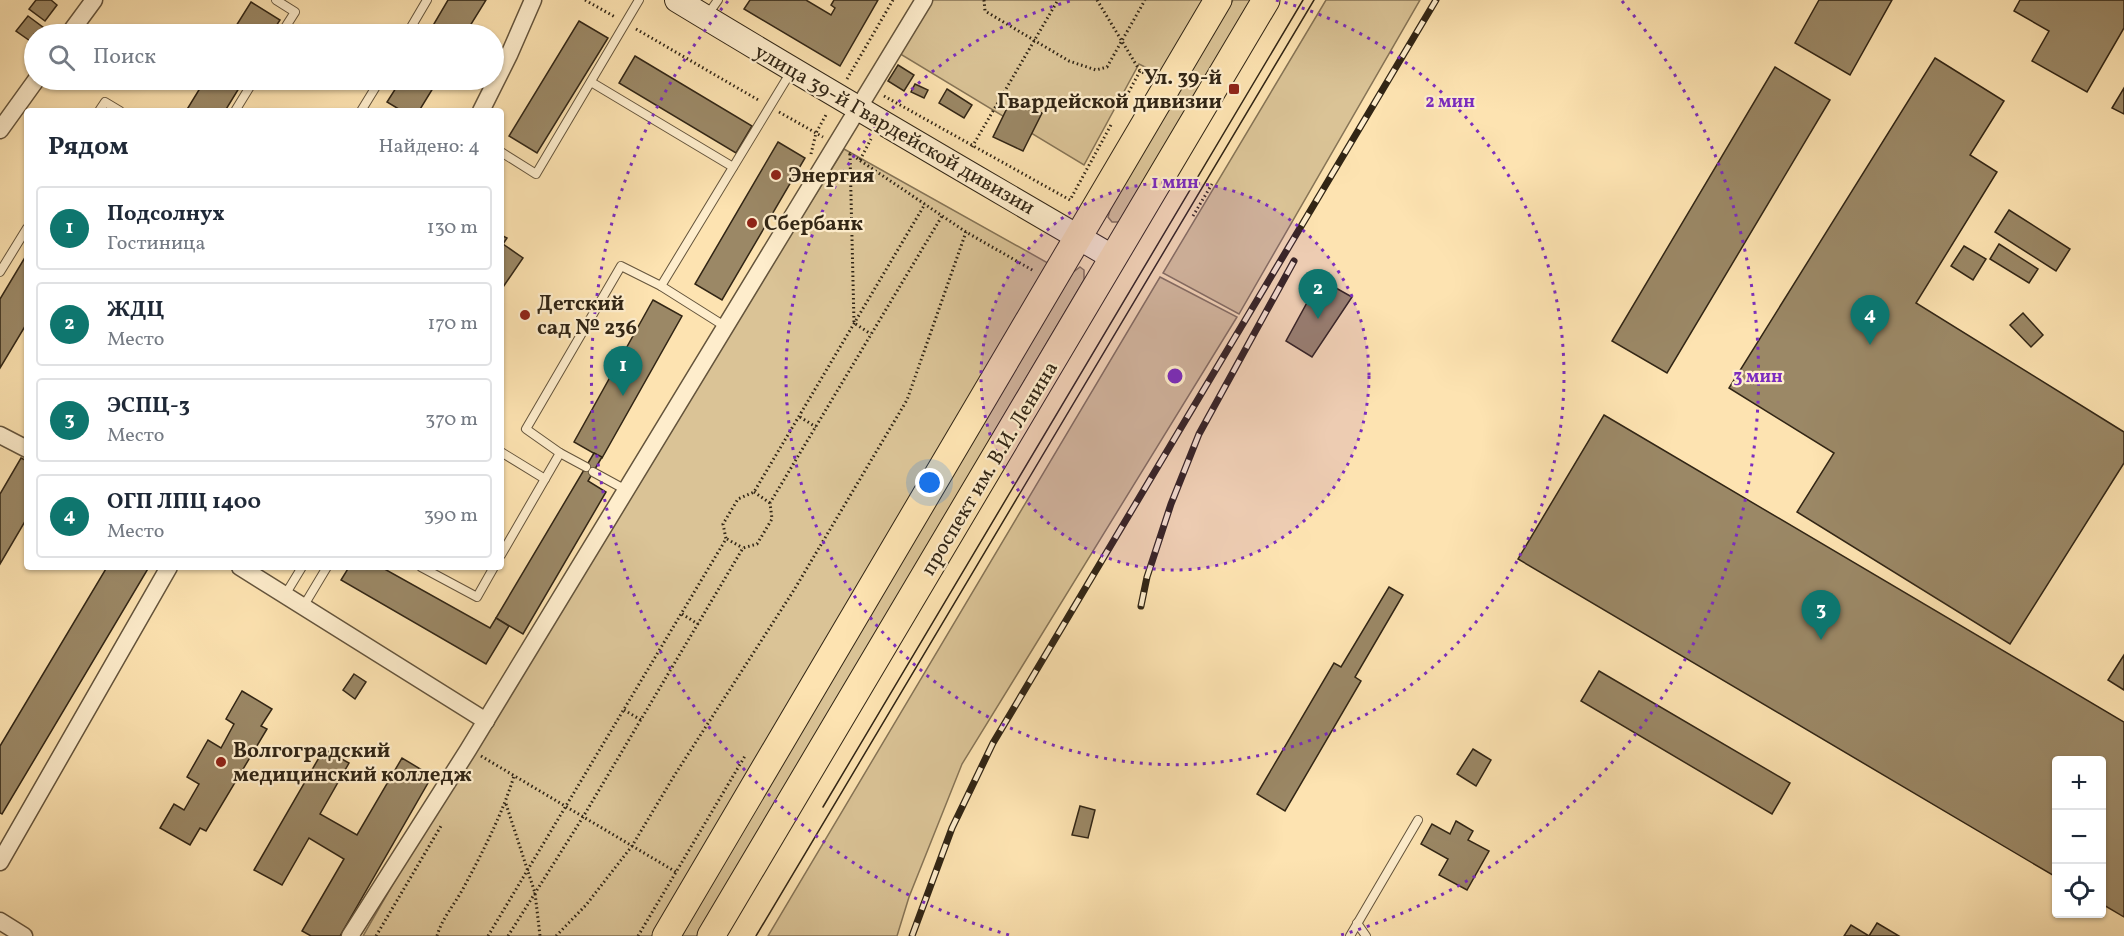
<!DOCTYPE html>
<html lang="ru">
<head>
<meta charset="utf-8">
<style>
	:root { --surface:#fff; --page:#f2f2f3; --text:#1f2937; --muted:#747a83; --line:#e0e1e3; --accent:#0f766e }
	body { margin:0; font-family:Vollkorn,serif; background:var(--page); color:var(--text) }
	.controls { position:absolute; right:18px; bottom:18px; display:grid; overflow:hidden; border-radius:6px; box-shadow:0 2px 4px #0004 }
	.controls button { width:54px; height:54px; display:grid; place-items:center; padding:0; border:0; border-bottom:2px solid var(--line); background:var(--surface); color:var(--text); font:30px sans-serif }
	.you { position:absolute; left:930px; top:483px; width:21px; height:21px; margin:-15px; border:4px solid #fff; border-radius:50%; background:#1a73e8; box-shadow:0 0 0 9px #1a73e833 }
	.badge { display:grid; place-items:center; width:39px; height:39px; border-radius:50%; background:var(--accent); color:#fff; font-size:20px; font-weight:700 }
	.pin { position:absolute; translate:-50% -50px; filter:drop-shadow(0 2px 3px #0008) }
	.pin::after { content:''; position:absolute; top:32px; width:21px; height:18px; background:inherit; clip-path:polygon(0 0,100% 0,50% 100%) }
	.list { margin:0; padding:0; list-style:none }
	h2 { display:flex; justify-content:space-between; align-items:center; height:78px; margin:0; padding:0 24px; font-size:26px }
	h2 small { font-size:20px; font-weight:400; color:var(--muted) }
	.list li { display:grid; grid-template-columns:39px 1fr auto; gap:18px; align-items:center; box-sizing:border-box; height:84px; margin:0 12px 12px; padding:0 12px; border:2px solid var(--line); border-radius:6px }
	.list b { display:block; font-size:22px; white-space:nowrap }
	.list p { margin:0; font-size:20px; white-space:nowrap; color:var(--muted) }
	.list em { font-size:20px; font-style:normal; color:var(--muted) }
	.icon { flex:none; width:33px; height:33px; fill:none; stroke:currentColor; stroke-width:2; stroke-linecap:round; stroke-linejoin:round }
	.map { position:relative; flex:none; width:2124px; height:936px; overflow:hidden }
	.search { position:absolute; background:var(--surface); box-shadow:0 2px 4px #0004; left:24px; top:24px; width:480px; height:66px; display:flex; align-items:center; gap:15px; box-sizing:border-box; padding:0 21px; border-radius:33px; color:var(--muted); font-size:22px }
	.panel { position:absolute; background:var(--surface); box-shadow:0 2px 4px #0004; left:24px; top:108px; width:480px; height:462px; border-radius:6px }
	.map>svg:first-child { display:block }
</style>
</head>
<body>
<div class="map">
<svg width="2124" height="936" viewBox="0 0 2124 936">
	<rect width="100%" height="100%" fill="#fde3b1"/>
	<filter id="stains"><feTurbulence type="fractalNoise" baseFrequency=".00333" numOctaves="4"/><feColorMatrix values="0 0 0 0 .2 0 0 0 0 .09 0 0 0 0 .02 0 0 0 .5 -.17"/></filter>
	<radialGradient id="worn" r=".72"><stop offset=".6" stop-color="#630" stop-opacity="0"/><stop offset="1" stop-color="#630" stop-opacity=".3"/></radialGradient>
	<!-- green -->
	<g fill="#dac396" stroke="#867456" stroke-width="1.5">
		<path d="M 928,0 L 1213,0 L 1167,78 L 1139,64 L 1084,165 L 897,52 Z"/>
		<path d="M 1233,0 L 1251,0 L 1119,222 L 1112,222 L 1108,217 L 1111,207 Z"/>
		<path d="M 1326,0 L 1420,0 L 1239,314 L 1163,273 Z"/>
		<path d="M 844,149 L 1055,267 L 652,936 L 363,936 L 486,723 Z"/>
		<path d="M 1080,267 L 1084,270 L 1084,280 L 697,936 L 681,936 L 1072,273 Z"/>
		<path d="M 1160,277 L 1237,317 L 962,764 L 909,897 L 897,936 L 768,936 Z"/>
	</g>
	<!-- building -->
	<g fill="#9b8866" stroke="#312515" stroke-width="1.5">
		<path d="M 36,0 L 51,0 L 57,5 L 45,21 L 29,9 Z"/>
		<path d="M 448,0 L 486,0 L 465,34 L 428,34 Z"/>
		<path d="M 750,0 L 806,0 L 831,15 L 835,8 L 831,5 L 834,0 L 878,0 L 840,66 L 744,9 Z"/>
		<path d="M 1819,0 L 1892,0 L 1850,75 L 1795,43 Z"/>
		<path d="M 2020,0 L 2124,0 L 2124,28 L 2087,92 L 2032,61 L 2049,31 L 2014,11 Z"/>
		<path d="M 251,2 L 280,20 L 271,34 L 231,34 Z"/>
		<path d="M 28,16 L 44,28 L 39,34 L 34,34 L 33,43 L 16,31 Z"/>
		<path d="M 579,21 L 608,38 L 537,153 L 509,136 Z"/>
		<path d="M 635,56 L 752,126 L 736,153 L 619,83 Z"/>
		<path d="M 1935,58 L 2004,101 L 1970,155 L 1997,172 L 1916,303 L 2124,432 L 2124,463 L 2010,644 L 1797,512 L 1834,453 L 1729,388 Z"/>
		<path d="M 898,65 L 914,75 L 904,91 L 888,81 Z"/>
		<path d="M 1775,67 L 1830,100 L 1667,373 L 1612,341 Z"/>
		<path d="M 205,80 L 244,80 L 225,111 L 186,111 Z"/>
		<path d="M 401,80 L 438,80 L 419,111 L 402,111 L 387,102 Z"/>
		<path d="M 915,84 L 928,90 L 924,98 L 911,92 Z"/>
		<path d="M 2124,88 L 2124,114 L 2112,108 Z"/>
		<path d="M 947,89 L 972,105 L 964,118 L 939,103 Z"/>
		<path d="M 1012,98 L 1042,113 L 1023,151 L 993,137 Z"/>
		<path d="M 778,142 L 805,158 L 722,300 L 695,284 Z"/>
		<path d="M 2009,210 L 2070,249 L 2056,271 L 1995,232 Z"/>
		<path d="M 501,235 L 507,238 L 503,244 L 523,258 L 501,290 Z"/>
		<path d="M 1999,244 L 2038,269 L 2029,283 L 1990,259 Z"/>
		<path d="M 1964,246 L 1986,259 L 1973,280 L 1951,266 Z"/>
		<path d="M 27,254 L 27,323 L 0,368 L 0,299 Z"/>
		<path d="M 1320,279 L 1352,297 L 1312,357 L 1286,341 Z"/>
		<path d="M 653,300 L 682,316 L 602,458 L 574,442 Z"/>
		<path d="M 2023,313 L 2043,335 L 2031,347 L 2010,325 Z"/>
		<path d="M 1604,415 L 2124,722 L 2124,917 L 2102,904 L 2102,760 L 2056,760 L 2056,877 L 1518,559 Z"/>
		<path d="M 594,453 L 602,457 L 588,481 L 606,492 L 523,634 L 496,618 Z"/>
		<path d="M 21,458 L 27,461 L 27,518 L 0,564 L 0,494 Z"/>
		<path d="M 107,567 L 149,567 L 2,814 L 0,813 L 0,746 Z"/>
		<path d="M 349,567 L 381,567 L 490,628 L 496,618 L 509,626 L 486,664 L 341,580 Z"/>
		<path d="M 1389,587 L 1403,595 L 1355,677 L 1361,681 L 1285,811 L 1257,794 L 1334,663 L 1341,667 Z"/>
		<path d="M 2124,655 L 2124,690 L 2108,680 Z"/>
		<path d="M 1599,671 L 1790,783 L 1772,814 L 1581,701 Z"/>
		<path d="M 354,674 L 366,682 L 355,699 L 343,690 Z"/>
		<path d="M 242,691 L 272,709 L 261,726 L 267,729 L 206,831 L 200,828 L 190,845 L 160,828 L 174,804 L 184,810 L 199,784 L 187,777 L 208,740 L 221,748 L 234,724 L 226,719 Z"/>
		<path d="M 324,749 L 349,763 L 320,814 L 357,835 L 402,758 L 432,776 L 340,936 L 311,936 L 302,931 L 344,859 L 309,838 L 282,885 L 254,870 Z"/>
		<path d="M 1473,749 L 1491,760 L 1476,786 L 1457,774 Z"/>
		<path d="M 1080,806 L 1095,810 L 1088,838 L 1072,835 Z"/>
		<path d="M 1456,821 L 1473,831 L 1468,840 L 1489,851 L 1467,890 L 1439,875 L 1448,859 L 1421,844 L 1432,824 L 1450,834 Z"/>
		<path d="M 1877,923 L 1899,936 L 1844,936 L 1851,925 L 1869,936 Z"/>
	</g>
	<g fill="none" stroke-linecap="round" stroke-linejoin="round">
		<defs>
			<g id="lane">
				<path d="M 276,0 L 295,12 L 281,34"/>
				<path d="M 706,17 L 718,0"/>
				<path d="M 407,34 L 427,0"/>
				<path d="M 591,82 L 733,167"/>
				<path d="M 99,111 L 105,102 L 120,111"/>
				<path d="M 235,111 L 254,80"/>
				<path d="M 361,111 L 380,80"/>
				<path d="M 501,152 L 536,174 L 639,0"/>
				<path d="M 0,272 L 27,228"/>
				<path d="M 661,286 L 726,327"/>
				<path d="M 501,452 L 545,479"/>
				<path d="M 560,453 L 586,467"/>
				<path d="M 593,472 L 626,490"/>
				<path d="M 501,555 L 560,453 L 526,429 L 621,266 L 661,286 L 792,70"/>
				<path d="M 421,567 L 477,597 L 494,567"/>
				<path d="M 285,595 L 302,567"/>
				<path d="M 303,607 L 327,567"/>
				<path d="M 1357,923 L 1366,936"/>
				<path d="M 1350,936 L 1418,820"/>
			</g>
			<g id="street">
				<path d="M 69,34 L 94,0"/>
				<path d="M 481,111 L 509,55 L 533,0"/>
				<path d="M 0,130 L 36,80"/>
				<path d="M 0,435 L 27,449"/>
				<path d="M 240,567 L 486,721"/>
				<path d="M 0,862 L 169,567"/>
				<path d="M 0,921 L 24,936"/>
				<path d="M 350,936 L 468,750 L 924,0"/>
			</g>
			<path id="secondary" d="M 677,0 C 822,88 968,173 1114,258"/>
			<g id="primary">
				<path d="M 666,936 L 1218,0"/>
				<path d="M 711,936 L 1266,0"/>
			</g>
		</defs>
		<!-- lane casing -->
		<use href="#lane" stroke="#64543c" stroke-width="10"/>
		<!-- street casing -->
		<use href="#street" stroke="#64543c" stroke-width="19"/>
		<!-- secondary casing -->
		<use href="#secondary" stroke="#312515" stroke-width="26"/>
		<!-- primary casing -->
		<use href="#primary" stroke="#312515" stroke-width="29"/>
		<!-- path -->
		<g stroke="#312515" stroke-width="3" stroke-dasharray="1.5 3" stroke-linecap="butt">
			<path d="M 585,0 L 615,17"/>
			<path d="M 984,0 L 985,11 L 1069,61 L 1096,70 L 1107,67 L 1145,0"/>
			<path d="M 1097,0 L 1140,71 L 1150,76"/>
			<path d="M 636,29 L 760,101"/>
			<path d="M 847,79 L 893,0"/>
			<path d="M 884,96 L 1070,200 L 1111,125"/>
			<path d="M 1120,108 L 1140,71"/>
			<path d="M 779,112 L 823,137"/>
			<path d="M 972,147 L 1058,0"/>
			<path d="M 849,153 L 966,232 L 1034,271"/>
			<path d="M 811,154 L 816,133 L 827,113"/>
			<path d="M 850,154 L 854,323 L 871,334"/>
			<path d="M 860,160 L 871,139"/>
			<path d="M 1193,216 L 1212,184"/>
			<path d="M 800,417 L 816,427"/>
			<path d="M 754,492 L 770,503"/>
			<path d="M 727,539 L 743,548"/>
			<path d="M 682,614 L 698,624"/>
			<path d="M 624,710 L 641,720"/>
			<path d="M 481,756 L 676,872"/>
			<path d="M 506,804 L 535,893 L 540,936"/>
			<path d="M 376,936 L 441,826"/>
			<path d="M 437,936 C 442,918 455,904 464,887 C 483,851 502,815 514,776"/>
			<path d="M 488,936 L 726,539 L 723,524 L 738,499 L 754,492 L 925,204"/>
			<path d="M 508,936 L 583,817 L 743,548 L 757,544 L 772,519 L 770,503 L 942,216"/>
			<path d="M 556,936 L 586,905 L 632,846 L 674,776 L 794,590 L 907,400 L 966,232"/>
			<path d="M 638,936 L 745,756"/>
		</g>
		<!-- lane -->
		<use href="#lane" stroke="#feedcc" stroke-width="8"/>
		<!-- street -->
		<use href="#street" stroke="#feedcc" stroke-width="16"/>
		<!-- secondary -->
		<use href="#secondary" stroke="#feedcc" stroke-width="24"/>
		<!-- primary -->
		<use href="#primary" stroke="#fde3b1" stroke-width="27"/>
		<!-- tram -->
		<g stroke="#312515" stroke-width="1.5">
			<path d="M 823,807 L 1303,0"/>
			<path d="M 756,936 L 1314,0"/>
		</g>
		<defs>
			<g id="rail">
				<path d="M 1141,606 L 1147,577 L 1171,504 L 1199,434 L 1294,261"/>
				<path d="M 912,936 L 952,828 L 993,743 L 1436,0"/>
			</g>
		</defs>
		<!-- rail casing -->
		<use href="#rail" stroke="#312515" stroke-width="7"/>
		<!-- rail -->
		<use href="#rail" stroke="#feedcc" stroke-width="4.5" stroke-dasharray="14" stroke-linecap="butt"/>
	</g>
	<!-- distance rings -->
	<circle cx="1175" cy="376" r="194" fill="#7b2cbf" fill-opacity=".12"/>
	<g fill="none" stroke="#7b2cbf" stroke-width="3" stroke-dasharray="3 6">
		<circle cx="1175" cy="376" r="194"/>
		<path d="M1276 0A389 389 0 1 1 1074 0"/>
		<path d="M1009 935A583 583 0 0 1 728 1M1622 1A583 583 0 0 1 1341 935"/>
	</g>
	<!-- markers -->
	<g fill="#8f2418" stroke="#feedcc" stroke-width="2">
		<rect x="1228" y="83" width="12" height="12" rx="3"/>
		<circle cx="776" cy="175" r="6"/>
		<circle cx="752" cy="223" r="6"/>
		<circle cx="525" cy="315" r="6"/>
		<circle cx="221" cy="762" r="6"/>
	</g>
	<g text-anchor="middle" stroke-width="4.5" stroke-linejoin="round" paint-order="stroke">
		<!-- poi labels -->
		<g font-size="21" font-weight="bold" fill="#312515" stroke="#feedcc" text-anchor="start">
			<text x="1222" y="84" text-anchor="end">Ул. 39-й<tspan x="1222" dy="24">Гвардейской дивизии</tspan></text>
			<text x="788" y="182">Энергия</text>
			<text x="764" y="230">Сбербанк</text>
			<text x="537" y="310">Детский<tspan x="537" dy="24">сад № 236</tspan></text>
			<text x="233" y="757">Волгоградский<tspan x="233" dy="24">медицинский колледж</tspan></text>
		</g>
		<!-- street labels -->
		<g font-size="21" fill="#312515" stroke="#feedcc">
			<text transform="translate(895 129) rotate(30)" y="7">улица 39-й Гвардейской дивизии</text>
			<text transform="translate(989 468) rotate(-59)" y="7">проспект им. В.И. Ленина</text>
		</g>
	</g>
	<circle cx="1175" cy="376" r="9" fill="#7b2cbf" stroke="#feedcc" stroke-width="3"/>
	<g font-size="18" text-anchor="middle" font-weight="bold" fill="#7b2cbf" stroke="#feedcc" stroke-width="4.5" stroke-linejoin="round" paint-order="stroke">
		<text x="1450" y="107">2 мин</text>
		<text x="1175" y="188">1 мин</text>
		<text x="1758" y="382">3 мин</text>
	</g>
	<rect width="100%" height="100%" filter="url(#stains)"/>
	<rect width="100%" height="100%" fill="url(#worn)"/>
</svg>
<div class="controls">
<button>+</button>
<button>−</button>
<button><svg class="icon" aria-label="locate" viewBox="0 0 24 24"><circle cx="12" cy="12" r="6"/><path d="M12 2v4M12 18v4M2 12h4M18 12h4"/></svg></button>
</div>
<div class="you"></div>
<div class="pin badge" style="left:623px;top:396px">1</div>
<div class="pin badge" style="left:1318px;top:319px">2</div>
<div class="pin badge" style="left:1821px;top:640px">3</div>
<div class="pin badge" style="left:1870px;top:345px">4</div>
<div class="search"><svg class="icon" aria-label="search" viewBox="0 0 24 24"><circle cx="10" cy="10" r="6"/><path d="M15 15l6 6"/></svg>Поиск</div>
<section class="panel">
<h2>Рядом<small>Найдено: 4</small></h2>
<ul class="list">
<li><span class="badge">1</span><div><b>Подсолнух</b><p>Гостиница</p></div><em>130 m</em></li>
<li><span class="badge">2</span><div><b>ЖДЦ</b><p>Место</p></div><em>170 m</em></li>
<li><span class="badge">3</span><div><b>ЭСПЦ-3</b><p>Место</p></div><em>370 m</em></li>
<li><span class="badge">4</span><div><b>ОГП ЛПЦ 1400</b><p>Место</p></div><em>390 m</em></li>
</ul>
</section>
</div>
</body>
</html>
